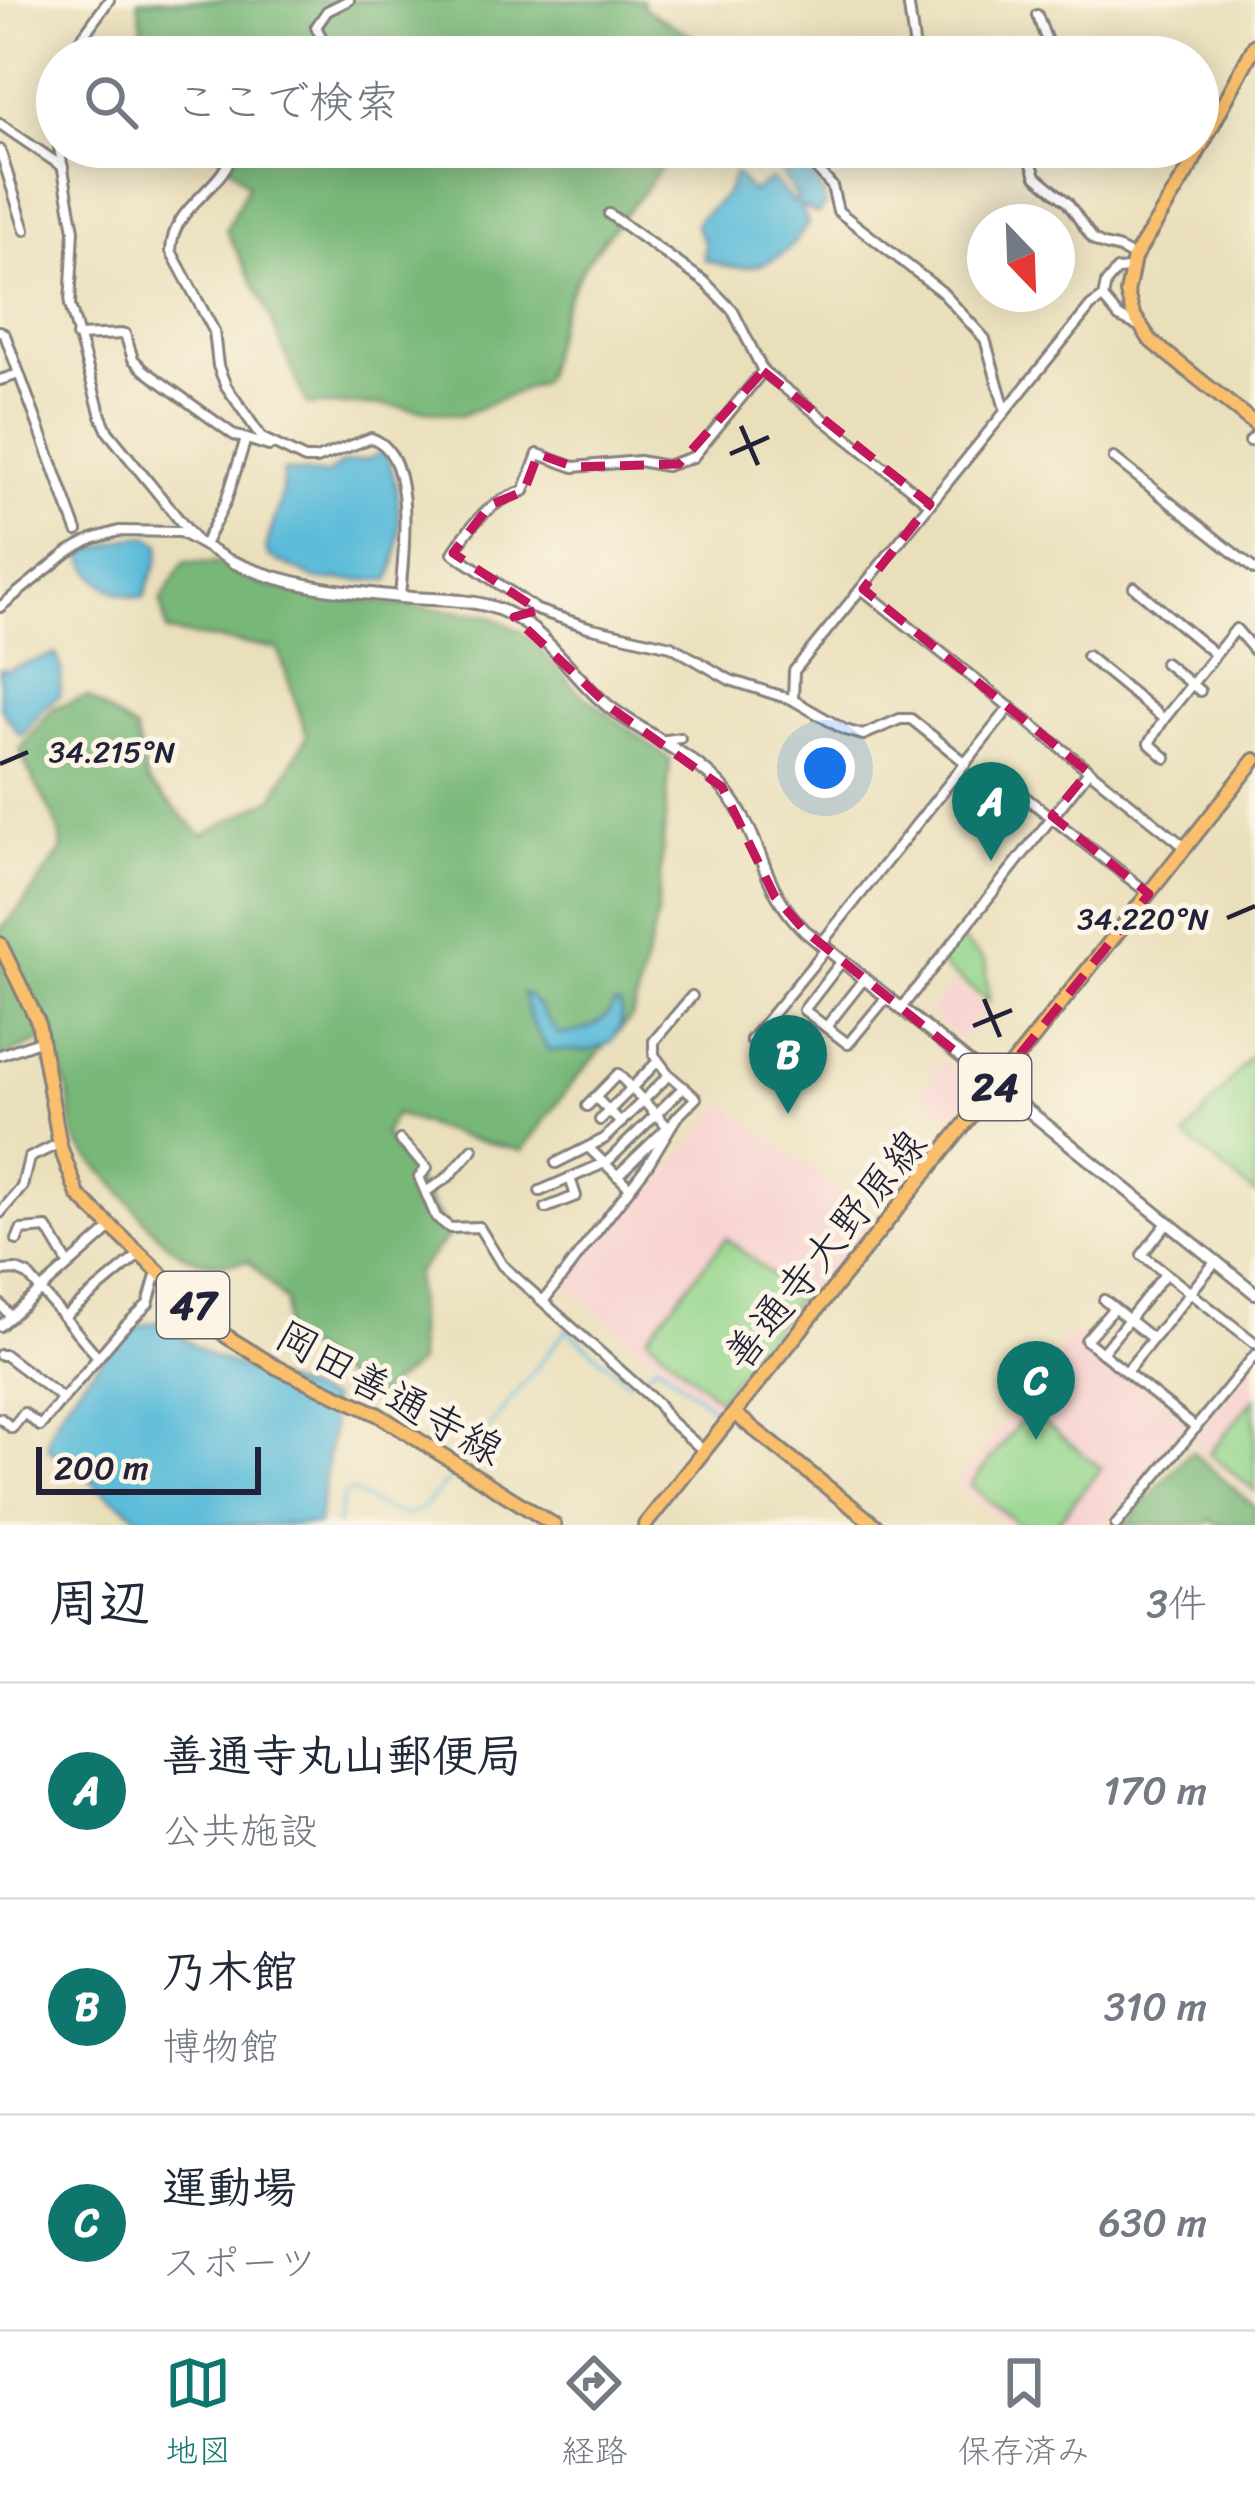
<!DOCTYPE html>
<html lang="ja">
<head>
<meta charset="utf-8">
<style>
	:root { --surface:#fff; --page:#f2f2f3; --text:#1f2937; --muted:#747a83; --line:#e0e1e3; --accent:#0f766e }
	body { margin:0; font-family:Sriracha,"Klee One",sans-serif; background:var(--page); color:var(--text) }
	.compass { position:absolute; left:967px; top:204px; width:108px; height:108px; border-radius:50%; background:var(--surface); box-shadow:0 6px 30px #0003; rotate:157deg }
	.scale { position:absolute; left:36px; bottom:30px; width:225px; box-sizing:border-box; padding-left:12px; border:6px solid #22223b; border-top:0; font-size:33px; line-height:42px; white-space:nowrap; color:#22223b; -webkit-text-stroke:9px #fcf5e5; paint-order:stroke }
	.you { position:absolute; left:825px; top:768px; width:42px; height:42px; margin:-30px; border:9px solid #fff; border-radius:50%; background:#1a73e8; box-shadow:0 0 0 18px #1a73e833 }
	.badge { display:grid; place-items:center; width:78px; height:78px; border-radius:50%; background:var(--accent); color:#fff; font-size:39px; font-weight:700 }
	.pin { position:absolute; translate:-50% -99px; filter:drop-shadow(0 3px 6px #0008) }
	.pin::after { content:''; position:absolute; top:63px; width:42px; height:36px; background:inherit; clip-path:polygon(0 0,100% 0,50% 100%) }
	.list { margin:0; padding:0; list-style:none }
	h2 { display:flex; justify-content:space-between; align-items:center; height:156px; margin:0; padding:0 48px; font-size:51px }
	h2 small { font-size:39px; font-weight:400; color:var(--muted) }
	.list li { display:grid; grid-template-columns:78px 1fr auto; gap:36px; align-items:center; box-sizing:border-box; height:216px; padding:0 48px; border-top:3px solid var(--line) }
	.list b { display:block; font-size:45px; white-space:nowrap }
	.list p { margin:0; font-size:39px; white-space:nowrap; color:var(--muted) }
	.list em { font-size:39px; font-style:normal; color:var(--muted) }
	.icon { flex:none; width:66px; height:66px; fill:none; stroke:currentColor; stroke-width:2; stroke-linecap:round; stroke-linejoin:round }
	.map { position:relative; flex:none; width:1255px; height:1525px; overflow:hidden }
	.search { position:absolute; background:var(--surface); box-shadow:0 6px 30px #0003; left:36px; right:36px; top:36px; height:132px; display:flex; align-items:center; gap:30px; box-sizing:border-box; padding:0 42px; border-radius:66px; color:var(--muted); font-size:45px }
	.sheet { height:804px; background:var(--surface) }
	nav { display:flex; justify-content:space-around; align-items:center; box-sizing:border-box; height:168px; border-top:3px solid var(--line); background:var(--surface); font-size:33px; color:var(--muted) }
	nav a { display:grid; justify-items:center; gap:6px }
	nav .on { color:var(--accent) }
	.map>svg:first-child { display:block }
</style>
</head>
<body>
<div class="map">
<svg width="1255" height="1525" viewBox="0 0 1255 1525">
	<rect width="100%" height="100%" fill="#fcf5e5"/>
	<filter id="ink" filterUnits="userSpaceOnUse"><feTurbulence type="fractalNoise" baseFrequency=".00833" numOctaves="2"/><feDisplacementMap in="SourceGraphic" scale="24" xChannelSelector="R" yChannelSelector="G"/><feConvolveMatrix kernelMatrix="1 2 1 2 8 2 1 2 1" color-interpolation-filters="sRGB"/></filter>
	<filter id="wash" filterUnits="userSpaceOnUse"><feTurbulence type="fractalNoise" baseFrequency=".004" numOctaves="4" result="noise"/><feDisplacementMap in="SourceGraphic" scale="48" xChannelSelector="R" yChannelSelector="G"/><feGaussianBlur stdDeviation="2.7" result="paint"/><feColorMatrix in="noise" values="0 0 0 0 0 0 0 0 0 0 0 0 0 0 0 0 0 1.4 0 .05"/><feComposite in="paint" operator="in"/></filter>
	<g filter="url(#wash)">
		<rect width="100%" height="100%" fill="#eadfbb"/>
		<!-- built -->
		<g fill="#f7d0cf">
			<path d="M 954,982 L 987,1010 L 962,1041 L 928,1013 Z"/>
			<path d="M 944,1061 L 978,1087 L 953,1118 L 919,1092 Z"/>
			<path d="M 725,1102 L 873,1219 L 719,1411 L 562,1284 L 646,1173 L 660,1183 Z"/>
			<path d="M 1073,1333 L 1189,1424 L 1105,1525 L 1006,1525 L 956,1484 Z"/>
			<path d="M 1255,1361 L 1255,1497 L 1191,1443 Z"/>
		</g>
		<!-- green -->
		<g fill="#94d68d" stroke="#5b7c64" stroke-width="3">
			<path d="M 959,938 L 985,961 L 989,1002 L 938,963 Z"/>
			<path d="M 1255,1051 L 1255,1194 L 1185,1137 Z"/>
			<path d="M 726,1238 L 799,1297 L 718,1399 L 647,1336 Z"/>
			<path d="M 1255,1398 L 1255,1491 L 1209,1453 Z"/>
			<path d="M 1029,1411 L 1101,1468 L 1055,1525 L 1019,1525 L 970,1485 Z"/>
		</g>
		<!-- forest -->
		<g fill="#77b778" stroke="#4c6c5a" stroke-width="3">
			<path d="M 138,0 L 642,0 L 644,8 L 693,37 L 694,57 L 146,57 Z"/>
			<path d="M 213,147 L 671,147 C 654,187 619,217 594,252 C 564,291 554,335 543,381 L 461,416 L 385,405 L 307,405 L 264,303 L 226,230 L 248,185 Z"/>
			<path d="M 184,562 L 218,563 L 264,585 L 330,597 L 488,615 L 527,635 L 575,689 L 670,760 L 657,916 L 632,1017 L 576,1078 L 522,1151 L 458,1136 L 396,1114 L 384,1133 L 450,1234 L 416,1273 L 418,1363 L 370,1401 L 316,1354 L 283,1335 L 286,1302 L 249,1261 C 180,1275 157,1235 118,1188 C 107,1174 90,1161 80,1146 C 68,1129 73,1110 68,1092 C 63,1074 53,1056 46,1039 L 0,1058 L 0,929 C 13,922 49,867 62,850 C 60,813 31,785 20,750 L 53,708 L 87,697 L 135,731 L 147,781 L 202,835 L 273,798 L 307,736 L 278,649 L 167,632 L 161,600 Z"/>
			<path d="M 1191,1451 L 1255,1507 L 1255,1525 L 1217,1525 L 1211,1520 L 1205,1525 L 1124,1525 Z"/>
		</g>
		<!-- water -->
		<g fill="#5abbd9" stroke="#3e6e8a" stroke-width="3">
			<path d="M 790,164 C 808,169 824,186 825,205 L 817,214 L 800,206 L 808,223 C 784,265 748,277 704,259 L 705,243 L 696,226 L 697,221 L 726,194 L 735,173 L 752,192 L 771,179 L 794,203 L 798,199 L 781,172 Z"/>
			<path d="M 385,451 C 401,486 405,546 389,580 L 318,580 L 268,556 L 266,547 L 281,500 L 284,471 L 327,475 L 343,463 L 366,460 Z"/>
			<path d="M 133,537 L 149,537 L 160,544 C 161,565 148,578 144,598 C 115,597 95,583 83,558 L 84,553 Z"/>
			<path d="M 56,654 L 62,670 L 59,696 L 44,707 L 23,735 L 20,735 L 0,707 L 0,668 L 6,670 Z"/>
			<path d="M 523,993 C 538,999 547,1023 560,1035 C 583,1031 604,1027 614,1004 L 621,1006 L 621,1026 L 610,1043 L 588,1051 L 548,1050 L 530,1020 Z"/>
			<path d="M 158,1322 L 212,1357 L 330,1399 L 332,1428 L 318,1525 L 149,1525 L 49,1450 C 39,1423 108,1351 130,1332 C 138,1325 148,1324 158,1322 Z"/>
		</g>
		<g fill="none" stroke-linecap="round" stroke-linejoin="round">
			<!-- stream -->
			<g stroke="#5abbd9" stroke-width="3">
				<path d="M 639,1380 L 657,1363 L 722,1416"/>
				<path d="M 464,1459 L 567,1329 L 629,1383"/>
				<path d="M 337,1525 L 343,1495 L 351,1491 C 412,1525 410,1525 454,1473"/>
			</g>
		</g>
	</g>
	<g filter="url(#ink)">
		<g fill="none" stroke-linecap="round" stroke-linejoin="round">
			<defs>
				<g id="minor">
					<path d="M 908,0 L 916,57"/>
					<path d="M 1037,15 L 1053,57"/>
					<path d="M 68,57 L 109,0"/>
					<path d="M 332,57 L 316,27 L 327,11 L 349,0"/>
					<path d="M 57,78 L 51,104 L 57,137"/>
					<path d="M 0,124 L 63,167"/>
					<path d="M 59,147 L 74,230 L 70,305 L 101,416 L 108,432 L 194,538"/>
					<path d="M 234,147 C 226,189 172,204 171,251 L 214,331 L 218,366 L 226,386 L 262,438 L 305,459 L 316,459 L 371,438 C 418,452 403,558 400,597"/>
					<path d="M 289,147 L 294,153 L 303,147"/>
					<path d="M 797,147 L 832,186 L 838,211 L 942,292 L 985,339 L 1005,409"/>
					<path d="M 1026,147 L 1036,176 L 1067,202 L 1093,239 C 1106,250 1118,243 1134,258"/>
					<path d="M 0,150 L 25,230"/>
					<path d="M 609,214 L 705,282 L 733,311 L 763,371 L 930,504"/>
					<path d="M 1130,269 L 1117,270 L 1106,283 L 1103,298 L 1119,317 L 1137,325"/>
					<path d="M 0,331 L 5,335 L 77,531"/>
					<path d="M 77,336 L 125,334 L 133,359 L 144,370 L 234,435 L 269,446"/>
					<path d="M 763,371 L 693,457 L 666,466 L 639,461 L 574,467 L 538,454 L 524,491 C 488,502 473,522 453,553 L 537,610 L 588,627 L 671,646 L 730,680 L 793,700 L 845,730 L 863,735 L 900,719 L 911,719 L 966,763"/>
					<path d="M 0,380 L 19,374"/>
					<path d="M 1250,441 L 1255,436"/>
					<path d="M 1114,458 L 1255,570"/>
					<path d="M 204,545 L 226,501 L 245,442"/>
					<path d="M 1134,587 L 1215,654"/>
					<path d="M 863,590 L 1185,847"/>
					<path d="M 0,607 L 68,552 L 92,539 L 119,531 L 180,532 L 233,562"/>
					<path d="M 1087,656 L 1164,719 L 1149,743 L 1166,758"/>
					<path d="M 1165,663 L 1200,691"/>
					<path d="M 793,700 L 794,671 L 1091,306 L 1103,298"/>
					<path d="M 1164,719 L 1236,629 L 1255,651"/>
					<path d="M 660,741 L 680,738"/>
					<path d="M 1002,779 L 1148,893"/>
					<path d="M 820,945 L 1010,707"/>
					<path d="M 842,961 L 804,1010 L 848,1044 L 887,997"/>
					<path d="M 901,1008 L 1088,772"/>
					<path d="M 826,1027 L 864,979"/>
					<path d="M 751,1040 L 826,949"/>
					<path d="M 0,1055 L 42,1040"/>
					<path d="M 595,1097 L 621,1123"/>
					<path d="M 587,1106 L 618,1074 L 668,1127"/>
					<path d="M 600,1120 L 658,1061"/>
					<path d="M 400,1140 L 427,1168 L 419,1177 L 436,1217 L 450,1228 L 479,1227 L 502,1265 L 658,1404 L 668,1419 L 704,1451"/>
					<path d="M 590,1149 L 630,1188"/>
					<path d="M 556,1163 L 604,1139 L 669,1075"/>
					<path d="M 617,1176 L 669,1126"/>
					<path d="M 427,1191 L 448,1177 L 473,1149"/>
					<path d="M 540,1191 L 607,1162 L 684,1087"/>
					<path d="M 546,1208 L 576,1196 L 570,1178"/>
					<path d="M 0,1213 L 22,1187 L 29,1158 L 58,1144"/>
					<path d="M 1167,1223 L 1142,1255 L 1255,1343"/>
					<path d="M 17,1240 L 21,1230 L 47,1228 L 69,1265"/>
					<path d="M 0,1271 L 16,1270 L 28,1275 L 98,1357"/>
					<path d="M 544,1300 L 647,1166 L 676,1118 L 696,1098 L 669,1075 L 654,1055 L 654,1041 L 692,996"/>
					<path d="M 1104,1300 L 1153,1339"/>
					<path d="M 0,1304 L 11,1317"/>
					<path d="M 1114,1308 L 1086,1340 L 1196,1428"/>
					<path d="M 64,1317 L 140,1254"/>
					<path d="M 0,1326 L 111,1228"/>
					<path d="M 1102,1353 L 1165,1274"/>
					<path d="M 0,1355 L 5,1355 L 62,1398"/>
					<path d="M 1126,1372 L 1216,1261"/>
					<path d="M 0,1418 L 12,1428 L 24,1413 L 40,1426 L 123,1328 L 148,1304 L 157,1272"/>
					<path d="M 1116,1525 L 1255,1355"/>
				</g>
				<path id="tertiary" d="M 233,562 C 290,588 350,592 412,598 C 439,600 469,599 495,608 C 545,624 572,679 612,709 C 652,739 708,761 735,804 C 765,850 762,889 805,931 L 1255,1293"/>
				<g id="primary">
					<path d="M 1255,45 L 1189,169 L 1134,258 L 1127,293 L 1133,314 L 1151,341 L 1255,424"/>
					<path d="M 0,944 L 38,1022 L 60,1146 L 78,1195 L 226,1336 L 276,1367 L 377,1414 L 554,1525"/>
					<path d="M 735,1414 L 875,1525"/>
					<path d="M 645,1525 L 1255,760"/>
				</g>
			</defs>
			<!-- minor casing -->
			<use href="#minor" stroke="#86807b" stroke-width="14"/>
			<!-- tertiary casing -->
			<use href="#tertiary" stroke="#86807b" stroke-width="16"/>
			<!-- primary casing -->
			<use href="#primary" stroke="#86807b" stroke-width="18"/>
			<!-- minor -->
			<use href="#minor" stroke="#fff" stroke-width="8"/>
			<!-- tertiary -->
			<use href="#tertiary" stroke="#fff" stroke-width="10"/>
			<!-- primary -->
			<use href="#primary" stroke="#f9bf6c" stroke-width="12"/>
		</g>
	</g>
	<!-- marked area -->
	<path fill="none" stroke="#c2185b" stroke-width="9" stroke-dasharray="24 15" stroke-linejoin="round" d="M 763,371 L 930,504 L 863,589 L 1088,772 L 1052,816 L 1149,894 L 996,1084 L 805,931 L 775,897 L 722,787 L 611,708 L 514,617 L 538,610 L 453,553 L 490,505 L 524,491 L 538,454 L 574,467 L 679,464 Z"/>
	<!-- ticks -->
	<path fill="none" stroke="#22223b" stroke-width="4.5" d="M 741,426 L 758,465M 730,454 L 769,437M 0,764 L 28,752M 1227,918 L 1255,906M 984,999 L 1000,1037M 973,1026 L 1012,1010"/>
	<g text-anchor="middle" stroke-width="10" stroke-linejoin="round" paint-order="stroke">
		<!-- shield labels -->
		<g fill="#fcf5e5" stroke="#63616e" stroke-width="3">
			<rect x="959" y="1054" width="72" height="66" rx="9"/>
			<rect x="157" y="1272" width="72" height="66" rx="9"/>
		</g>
		<g font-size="39" font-weight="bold" fill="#22223b">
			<text x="995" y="1101">24</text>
			<text x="193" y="1319">47</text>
		</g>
		<!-- street labels -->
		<g font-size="42" fill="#22223b" stroke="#fcf5e5">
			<text transform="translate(824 1249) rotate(-51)" y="15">善通寺大野原線</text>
			<text transform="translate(390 1392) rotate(29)" y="15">岡田善通寺線</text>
		</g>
	</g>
	<g font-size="30" text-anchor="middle" fill="#22223b" stroke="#fcf5e5" stroke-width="10" stroke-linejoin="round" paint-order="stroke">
		<text x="112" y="762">34.215°N</text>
		<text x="1143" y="929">34.220°N</text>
	</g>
</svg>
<svg class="compass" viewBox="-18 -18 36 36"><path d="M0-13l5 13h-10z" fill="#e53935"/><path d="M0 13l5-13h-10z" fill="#747a83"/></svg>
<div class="scale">200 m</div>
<div class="you"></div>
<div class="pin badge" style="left:991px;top:861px">A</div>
<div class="pin badge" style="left:788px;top:1114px">B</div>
<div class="pin badge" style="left:1036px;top:1440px">C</div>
<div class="search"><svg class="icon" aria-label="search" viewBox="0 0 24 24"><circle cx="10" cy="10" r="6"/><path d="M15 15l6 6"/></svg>ここで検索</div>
</div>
<section class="sheet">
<h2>周辺<small>3件</small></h2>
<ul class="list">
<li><span class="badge">A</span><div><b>善通寺丸山郵便局</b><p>公共施設</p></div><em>170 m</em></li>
<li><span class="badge">B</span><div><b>乃木館</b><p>博物館</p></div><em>310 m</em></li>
<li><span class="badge">C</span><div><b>運動場</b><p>スポーツ</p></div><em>630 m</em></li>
</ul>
</section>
<nav>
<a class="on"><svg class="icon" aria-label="map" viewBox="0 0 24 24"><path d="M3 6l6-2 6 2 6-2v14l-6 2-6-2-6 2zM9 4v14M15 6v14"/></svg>地図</a>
<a><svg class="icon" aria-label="directions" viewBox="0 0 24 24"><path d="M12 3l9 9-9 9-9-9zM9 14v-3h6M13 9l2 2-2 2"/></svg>経路</a>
<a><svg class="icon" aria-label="saved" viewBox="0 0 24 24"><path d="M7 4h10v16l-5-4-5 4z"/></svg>保存済み</a>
</nav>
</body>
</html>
